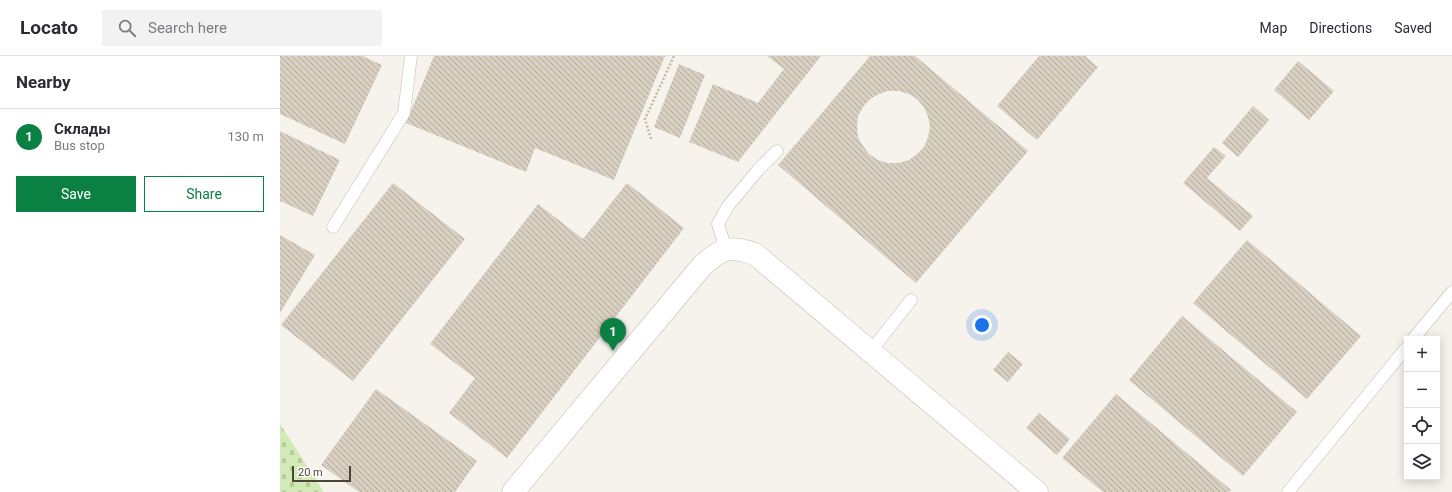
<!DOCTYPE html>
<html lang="en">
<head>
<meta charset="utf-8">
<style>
	:root { --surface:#fff; --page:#f2f2f3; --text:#2b2b33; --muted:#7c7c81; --line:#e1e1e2; --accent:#0b8043 }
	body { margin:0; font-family:Roboto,sans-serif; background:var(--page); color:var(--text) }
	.controls { position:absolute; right:12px; bottom:12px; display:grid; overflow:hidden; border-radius:0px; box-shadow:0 2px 10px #0003 }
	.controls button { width:36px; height:36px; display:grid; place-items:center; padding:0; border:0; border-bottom:1px solid var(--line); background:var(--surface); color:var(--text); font:20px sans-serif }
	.scale { position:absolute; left:12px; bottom:10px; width:59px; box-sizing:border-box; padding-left:4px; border:2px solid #4b4439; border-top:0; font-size:11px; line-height:14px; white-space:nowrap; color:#4b4439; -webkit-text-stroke:3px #fff; paint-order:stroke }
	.you { position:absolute; left:702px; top:269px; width:14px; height:14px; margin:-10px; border:3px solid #fff; border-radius:50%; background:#1a73e8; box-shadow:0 0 0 6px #1a73e833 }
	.badge { display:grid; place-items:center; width:26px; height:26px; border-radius:50%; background:var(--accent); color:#fff; font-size:13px; font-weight:700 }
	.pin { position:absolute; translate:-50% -33px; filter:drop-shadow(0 1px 2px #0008) }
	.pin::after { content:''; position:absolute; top:21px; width:14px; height:12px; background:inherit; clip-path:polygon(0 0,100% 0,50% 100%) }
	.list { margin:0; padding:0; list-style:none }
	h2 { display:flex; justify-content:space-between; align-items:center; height:52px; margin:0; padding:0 16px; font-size:17px }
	h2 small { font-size:13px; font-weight:400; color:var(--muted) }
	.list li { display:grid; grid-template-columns:26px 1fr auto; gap:12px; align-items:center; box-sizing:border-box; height:56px; padding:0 16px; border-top:1px solid var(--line) }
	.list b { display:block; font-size:15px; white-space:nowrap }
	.list p { margin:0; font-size:13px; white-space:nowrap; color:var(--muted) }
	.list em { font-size:13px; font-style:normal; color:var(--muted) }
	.actions { display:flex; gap:8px; padding:12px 16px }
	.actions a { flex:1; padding:9px 0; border:1px solid var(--accent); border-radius:0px; text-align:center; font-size:14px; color:var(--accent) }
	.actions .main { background:var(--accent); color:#fff }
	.icon { flex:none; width:22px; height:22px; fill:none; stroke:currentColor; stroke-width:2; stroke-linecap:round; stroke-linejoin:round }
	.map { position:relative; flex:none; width:1172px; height:436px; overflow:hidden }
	header { display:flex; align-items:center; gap:24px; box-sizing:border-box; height:56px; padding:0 20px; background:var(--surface); border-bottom:1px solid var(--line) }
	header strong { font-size:19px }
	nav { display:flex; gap:22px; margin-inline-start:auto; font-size:14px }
	.search { width:280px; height:36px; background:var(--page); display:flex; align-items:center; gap:10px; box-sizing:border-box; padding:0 14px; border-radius:0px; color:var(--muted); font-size:15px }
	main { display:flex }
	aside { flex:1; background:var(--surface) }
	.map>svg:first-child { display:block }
</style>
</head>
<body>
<header>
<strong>Locato</strong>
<div class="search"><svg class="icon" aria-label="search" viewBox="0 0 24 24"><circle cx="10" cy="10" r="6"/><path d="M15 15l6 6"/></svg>Search here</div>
<nav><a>Map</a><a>Directions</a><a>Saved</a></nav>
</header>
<main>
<aside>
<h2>Nearby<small></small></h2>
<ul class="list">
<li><span class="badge">1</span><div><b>Склады</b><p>Bus stop</p></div><em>130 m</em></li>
</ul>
<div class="actions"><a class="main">Save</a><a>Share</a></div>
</aside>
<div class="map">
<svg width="1172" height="436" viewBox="0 0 1172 436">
	<defs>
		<pattern id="cemetery-stones" width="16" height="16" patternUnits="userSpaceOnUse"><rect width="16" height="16" fill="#d2eab5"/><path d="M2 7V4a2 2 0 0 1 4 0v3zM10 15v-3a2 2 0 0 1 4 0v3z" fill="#b6ca9c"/></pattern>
		<pattern id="building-back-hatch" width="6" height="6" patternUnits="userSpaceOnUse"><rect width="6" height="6" fill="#d8cfc1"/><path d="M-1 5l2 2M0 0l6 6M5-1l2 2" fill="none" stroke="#b1aa9e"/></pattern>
	</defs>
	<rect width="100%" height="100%" fill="#f6f3ec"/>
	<!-- cemetery -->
	<path fill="url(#cemetery-stones)" d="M 0,368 L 44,436 L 0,436 Z"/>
	<!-- building -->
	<g fill="url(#building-back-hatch)" fill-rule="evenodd">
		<path d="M 0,0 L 82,0 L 102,9 L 65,88 L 0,58 Z"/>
		<path d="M 154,0 L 385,0 L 334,124 L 255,92 L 246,116 L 126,67 Z"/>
		<path d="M 487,0 L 541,0 L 458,106 L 409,86 L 433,28 L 478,47 L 504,13 Z"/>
		<path d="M 590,0 L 635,0 L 748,95 L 636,227 L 498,109 ZM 608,35 L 619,35 L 629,38 L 637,43 L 644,51 L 648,61 L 650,71 L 648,81 L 644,91 L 637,98 L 629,104 L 618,107 L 608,107 L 598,104 L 589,98 L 583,90 L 578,81 L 577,71 L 578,60 L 583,51 L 590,43 L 599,38 Z"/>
		<path d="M 759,0 L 805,0 L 818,11 L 757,84 L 717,50 Z"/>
		<path d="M 1018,5 L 1054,35 L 1029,64 L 994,34 Z"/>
		<path d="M 399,8 L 425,19 L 400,82 L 374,71 Z"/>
		<path d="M 973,50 L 989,64 L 958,101 L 942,87 Z"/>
		<path d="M 0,75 L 60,104 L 33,160 L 0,145 Z"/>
		<path d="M 934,91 L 946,100 L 927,122 L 973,160 L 960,175 L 903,127 Z"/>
		<path d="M 113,127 L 185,183 L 73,325 L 1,269 Z"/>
		<path d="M 347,127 L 404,172 L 227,402 L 169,357 L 195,322 L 150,288 L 258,148 L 303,183 Z"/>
		<path d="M 0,179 L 35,199 L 0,257 Z"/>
		<path d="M 967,184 L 1081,280 L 1027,343 L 913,247 Z"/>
		<path d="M 902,260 L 1017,356 L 963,420 L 849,324 Z"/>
		<path d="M 728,296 L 743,308 L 728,326 L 713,314 Z"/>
		<path d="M 96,333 L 197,405 L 175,436 L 79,436 L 41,409 Z"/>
		<path d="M 836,338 L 951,434 L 949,436 L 823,436 L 782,402 Z"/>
		<path d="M 759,357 L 790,383 L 777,399 L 746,372 Z"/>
	</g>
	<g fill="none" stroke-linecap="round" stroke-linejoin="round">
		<defs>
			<g id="service">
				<path d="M 53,171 L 124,57 L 131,0"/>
				<path d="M 446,193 L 438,168 L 448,150 L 478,114 L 497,95"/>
				<path d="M 1133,283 L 1172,236"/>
				<path d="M 590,296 L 631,244"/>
				<path d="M 1008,436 L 1127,291"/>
			</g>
			<path id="minor" d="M 233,436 L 422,210 C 442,192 449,189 475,198 L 757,436"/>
		</defs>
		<!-- service casing -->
		<use href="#service" stroke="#c2bbae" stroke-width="13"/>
		<!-- minor casing -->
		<use href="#minor" stroke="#c2bbae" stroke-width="23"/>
		<!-- path -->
		<path stroke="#c4b79f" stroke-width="2.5" stroke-dasharray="2 2" stroke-linecap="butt" d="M 371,83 L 365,63 L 394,0"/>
		<!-- service -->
		<use href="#service" stroke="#fff" stroke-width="12"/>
		<!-- minor -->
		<use href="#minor" stroke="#fff" stroke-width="22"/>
	</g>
</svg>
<div class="controls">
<button>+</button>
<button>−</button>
<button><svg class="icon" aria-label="locate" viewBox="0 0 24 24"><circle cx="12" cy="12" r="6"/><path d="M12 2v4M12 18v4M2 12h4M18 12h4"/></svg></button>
<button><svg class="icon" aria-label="layers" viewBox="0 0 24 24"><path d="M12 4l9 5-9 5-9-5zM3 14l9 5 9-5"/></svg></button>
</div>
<div class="scale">20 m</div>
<div class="you"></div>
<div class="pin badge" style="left:333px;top:295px">1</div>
</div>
</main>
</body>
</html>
